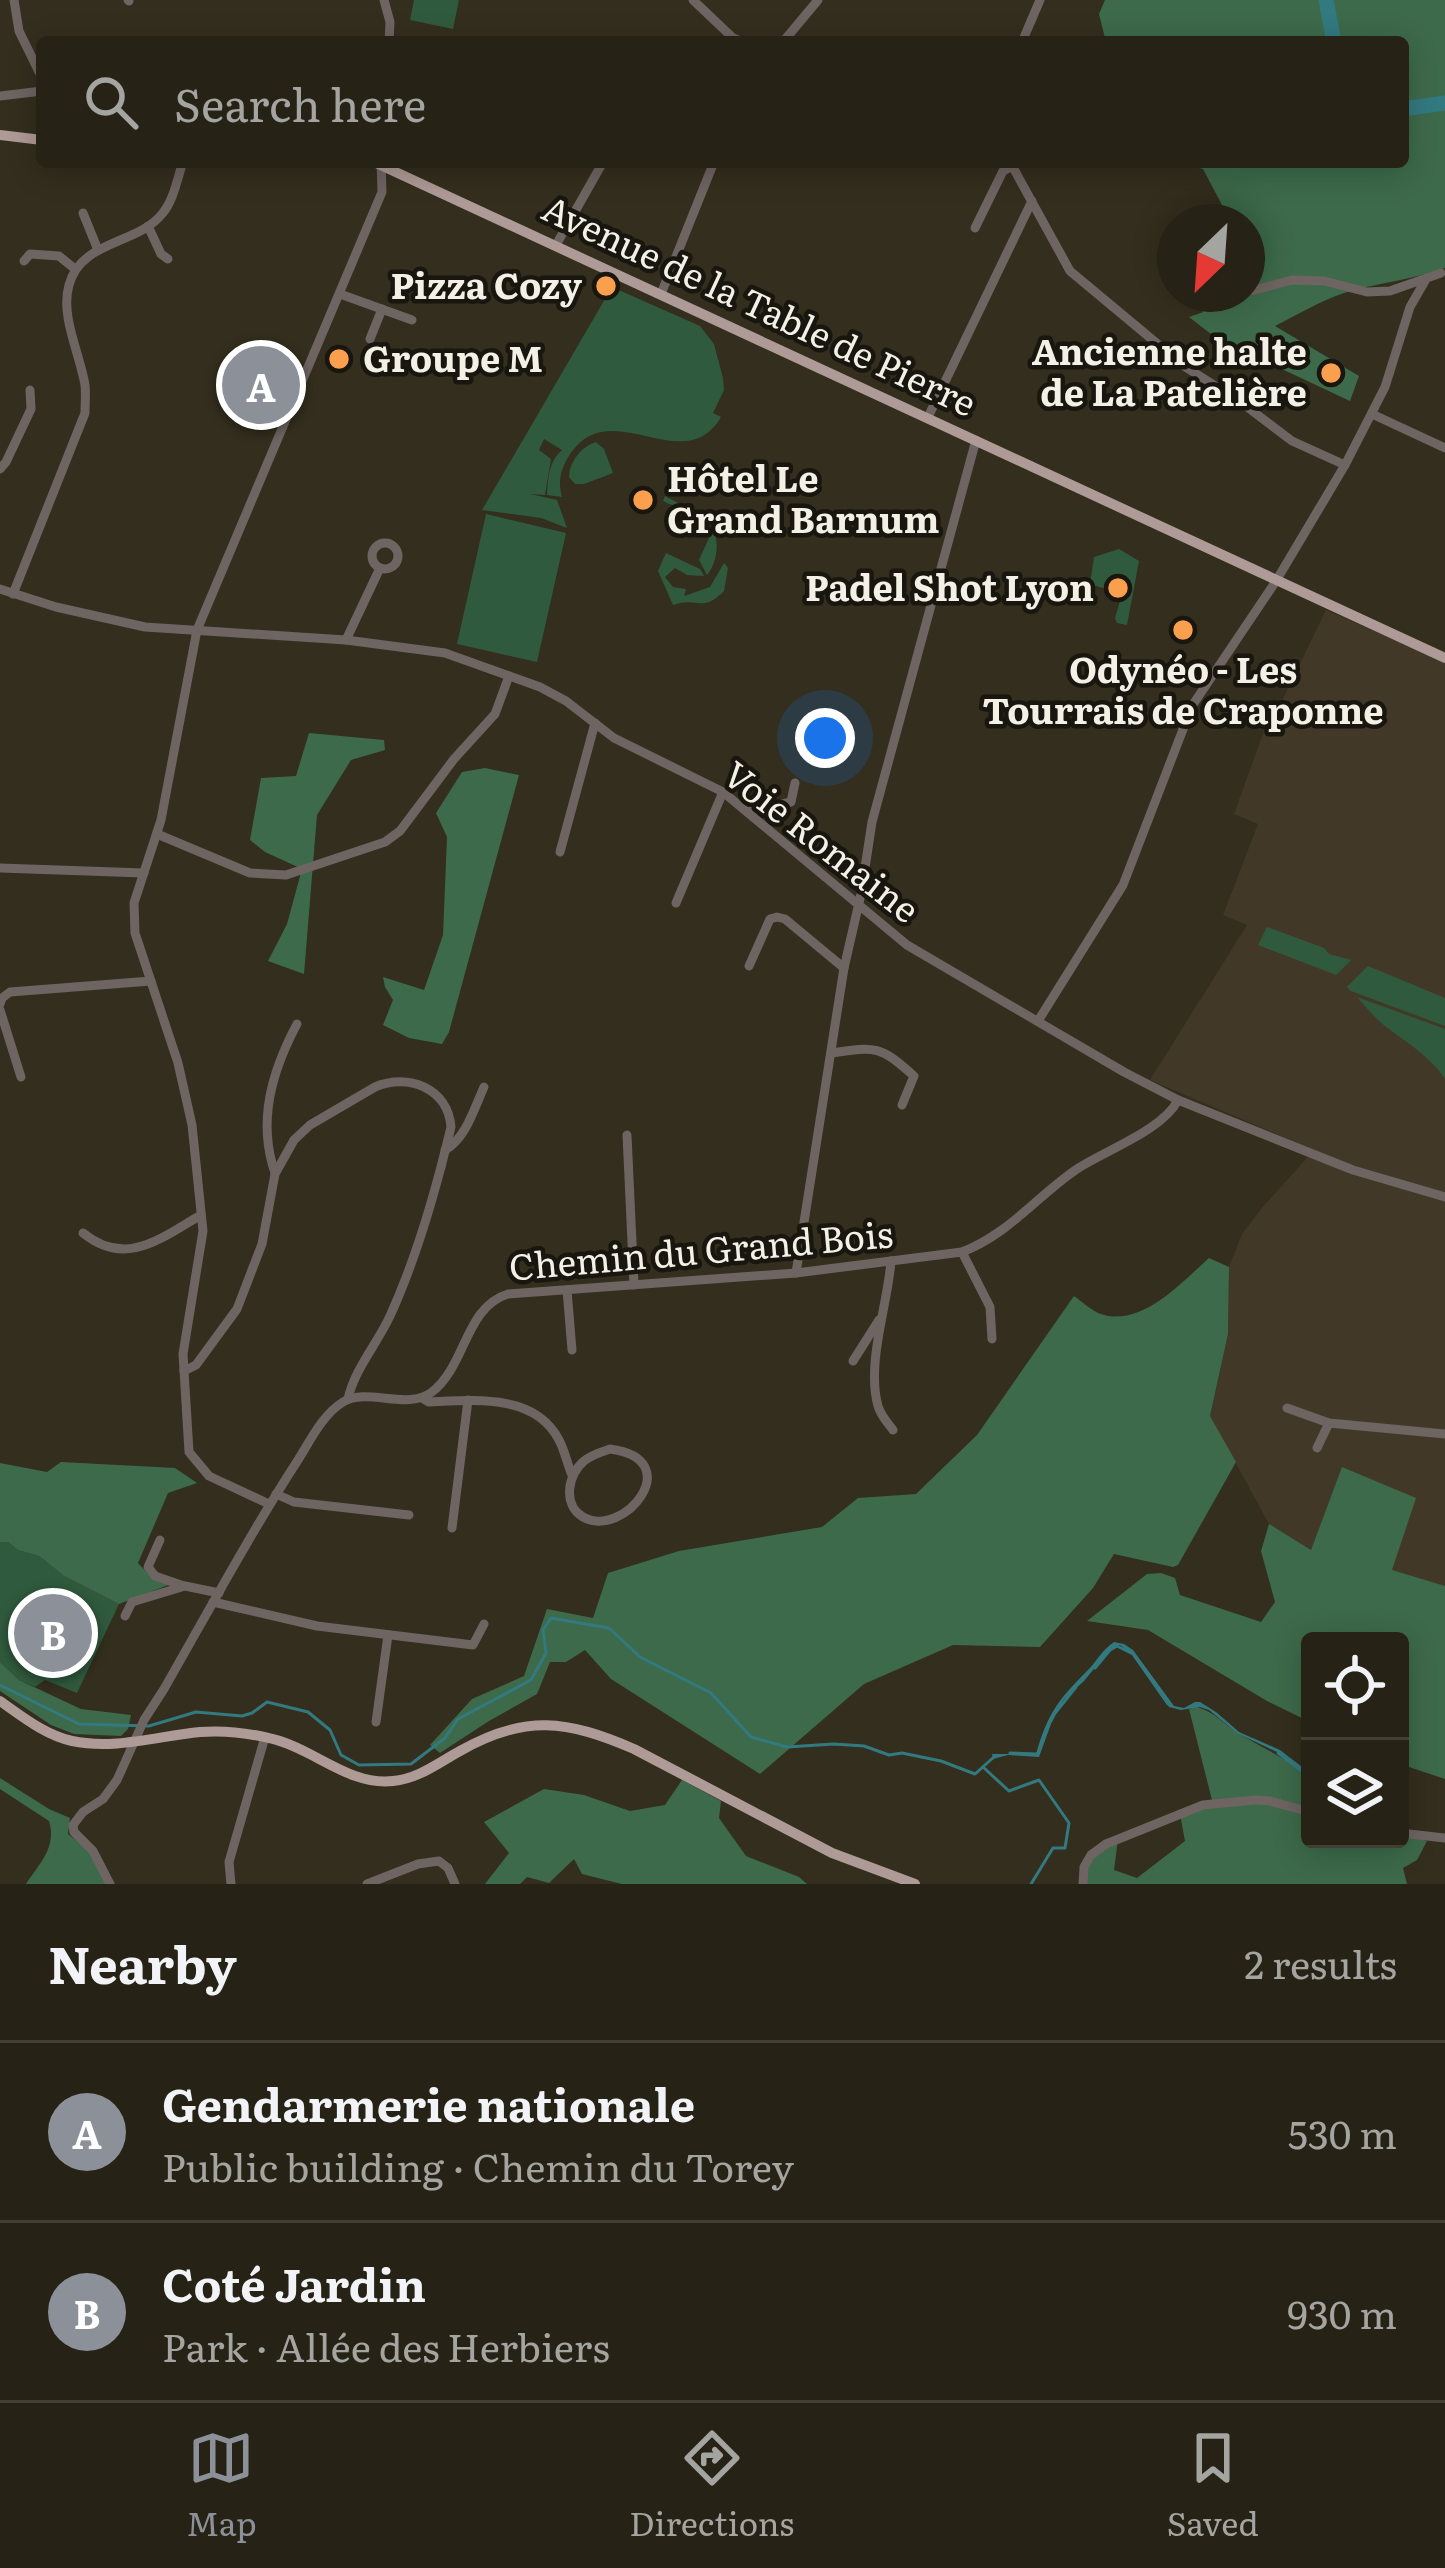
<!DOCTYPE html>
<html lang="en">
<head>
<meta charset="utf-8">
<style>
	:root { --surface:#262216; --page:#2e2a1f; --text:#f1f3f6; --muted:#a4a4a1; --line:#423f35; --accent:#8c9099 }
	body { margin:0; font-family:Literata,serif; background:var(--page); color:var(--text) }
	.controls { position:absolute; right:36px; bottom:36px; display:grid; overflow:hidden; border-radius:12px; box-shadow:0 6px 30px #0003 }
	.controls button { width:108px; height:108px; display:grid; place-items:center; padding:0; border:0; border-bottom:3px solid var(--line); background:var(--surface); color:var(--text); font:60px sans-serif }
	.compass { position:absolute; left:1157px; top:204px; width:108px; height:108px; border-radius:50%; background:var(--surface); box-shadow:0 6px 30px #0003; rotate:205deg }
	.you { position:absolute; left:825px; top:738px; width:42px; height:42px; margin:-30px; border:9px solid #fff; border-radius:50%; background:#1a73e8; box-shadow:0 0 0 18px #1a73e833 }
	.badge { display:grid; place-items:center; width:78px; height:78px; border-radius:50%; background:var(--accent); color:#fff; font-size:39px; font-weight:700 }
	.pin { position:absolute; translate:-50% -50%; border:6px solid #fff; box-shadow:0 3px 12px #0006 }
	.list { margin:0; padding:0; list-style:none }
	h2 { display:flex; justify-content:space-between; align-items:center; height:156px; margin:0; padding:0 48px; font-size:51px }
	h2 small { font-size:39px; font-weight:400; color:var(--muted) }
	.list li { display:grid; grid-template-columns:78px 1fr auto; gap:36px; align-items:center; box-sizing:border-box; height:180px; padding:0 48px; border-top:3px solid var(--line) }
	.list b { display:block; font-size:45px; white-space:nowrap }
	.list p { margin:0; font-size:39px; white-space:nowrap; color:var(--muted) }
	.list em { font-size:39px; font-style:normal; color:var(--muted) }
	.icon { flex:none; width:66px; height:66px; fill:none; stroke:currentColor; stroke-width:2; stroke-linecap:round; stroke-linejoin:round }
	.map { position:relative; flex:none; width:1445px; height:1884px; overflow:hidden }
	.search { position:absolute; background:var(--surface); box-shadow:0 6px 30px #0003; left:36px; right:36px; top:36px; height:132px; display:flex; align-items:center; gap:30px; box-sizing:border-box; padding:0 42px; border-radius:12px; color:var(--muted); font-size:45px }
	.sheet { height:516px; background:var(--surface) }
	nav { display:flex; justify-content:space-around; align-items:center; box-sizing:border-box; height:168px; border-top:3px solid var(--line); background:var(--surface); font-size:33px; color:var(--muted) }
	nav a { display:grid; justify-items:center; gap:6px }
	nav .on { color:var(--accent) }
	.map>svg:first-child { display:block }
</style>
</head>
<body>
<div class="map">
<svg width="1445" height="1884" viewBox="0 0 1445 1884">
	<rect width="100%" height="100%" fill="#332e1d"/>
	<!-- industrial -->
	<path fill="#423828" d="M 1326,610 L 1445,662 L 1445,1586 L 1391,1571 L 1342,1468 L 1311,1550 L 1269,1524 L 1210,1416 L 1228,1334 L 1229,1267 L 1242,1234 L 1261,1209 L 1314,1150 L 1150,1080 L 1247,925 L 1223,915 L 1258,824 L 1234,814 L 1269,717 L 1278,709 Z"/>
	<!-- green -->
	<g fill="#305a3d">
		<path d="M 414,0 L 459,0 L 453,29 L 410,20 Z"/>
		<path d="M 612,287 L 700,326 L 714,344 L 723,378 L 724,390 L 713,413 L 721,417 C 683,482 608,388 567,459 C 560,472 558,482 562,497 L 547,495 C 548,478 549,461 562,450 L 544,439 L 539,450 L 551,459 L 545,495 L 530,494 L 557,500 L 567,528 L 541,518 L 482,510 Z"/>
		<path d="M 596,442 L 604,449 L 613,473 L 584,484 L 575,484 L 569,477 C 569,462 582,446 596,442 Z"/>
		<path d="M 665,496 C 676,503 689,507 700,514 C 721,528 721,557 707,575 L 699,560 L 709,538 L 700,533 L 698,536 L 678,527 L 685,511 L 663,501 Z"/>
		<path d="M 486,514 L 566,533 L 537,662 L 457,644 Z"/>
		<path d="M 1119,549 L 1139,561 L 1127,625 L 1117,623 L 1115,618 L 1122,594 L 1090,584 L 1094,557 Z"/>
		<path d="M 666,553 L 700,569 L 704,576 L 687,575 L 675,568 L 665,577 L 673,587 L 686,589 L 684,596 L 710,587 L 724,563 L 728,568 L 724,591 C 701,614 699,596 673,605 L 658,571 Z"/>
		<path d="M 1267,927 L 1324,948 L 1329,954 L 1351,960 L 1336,975 L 1258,945 Z"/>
		<path d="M 1368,966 L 1445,998 L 1445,1026 L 1351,991 L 1347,987 Z"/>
		<path d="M 1357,997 L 1445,1029 L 1445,1079 C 1431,1057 1406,1042 1385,1026 C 1375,1018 1366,1007 1357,997 Z"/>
		<path d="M 0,1542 L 8,1542 L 18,1550 L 39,1556 L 64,1576 L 119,1604 L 77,1693 L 45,1680 L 35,1687 L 19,1680 L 0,1662 Z"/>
	</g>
	<!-- forest -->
	<g fill="#3d6a4a">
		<path d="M 1105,0 L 1445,0 L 1445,268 C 1412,280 1377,283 1344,293 C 1320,301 1297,315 1275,326 L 1359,376 L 1350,401 L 1216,338 L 1189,317 L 1258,293 L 1247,263 L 1247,222 L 1231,222 L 1203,169 L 1179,162 L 1403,162 L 1403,42 L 1106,42 L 1099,14 Z"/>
		<path d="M 309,733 L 384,740 L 385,750 L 351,760 L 317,815 L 304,974 L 268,961 L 287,924 L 302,869 L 265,852 L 250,840 L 261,778 L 296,776 Z"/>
		<path d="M 485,768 L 519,775 L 449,1032 L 442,1044 L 409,1038 L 383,1025 L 393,1000 L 385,987 L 383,977 L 424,990 L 443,935 L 447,837 L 436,813 L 462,772 Z"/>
		<path d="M 1209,1258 L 1229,1267 L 1228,1334 L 1210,1416 L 1236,1462 L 1178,1565 L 1173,1567 L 1114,1554 L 1093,1588 L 1040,1647 L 953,1645 L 864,1684 L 760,1774 L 611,1679 L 585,1650 L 566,1662 L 550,1662 L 537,1694 L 489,1721 L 440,1753 L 430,1745 L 472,1699 L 524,1676 L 547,1609 L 593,1618 L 608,1573 L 679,1551 L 822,1527 L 858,1498 L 916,1494 L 977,1435 L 1074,1296 C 1081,1301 1090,1309 1098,1313 C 1139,1330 1181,1283 1209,1258 Z"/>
		<path d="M 61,1462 L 175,1468 L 197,1483 L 168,1493 L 138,1563 L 149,1575 L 171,1584 L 119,1604 L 64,1576 L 39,1556 L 18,1550 L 8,1542 L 0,1542 L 0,1463 L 47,1472 Z"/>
		<path d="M 1342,1467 L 1416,1498 L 1392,1570 L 1445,1586 L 1445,1779 L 1400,1764 L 1400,1641 L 1310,1641 L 1310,1722 L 1267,1701 L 1148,1630 L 1087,1621 L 1147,1574 L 1161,1573 L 1175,1578 L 1180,1595 L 1261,1622 L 1275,1602 L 1261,1551 L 1269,1524 L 1311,1550 Z"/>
		<path d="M 0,1662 L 19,1680 L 81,1709 L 131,1715 L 128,1729 L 121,1736 L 74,1734 L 51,1725 L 0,1691 Z"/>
		<path d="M 1197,1707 C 1215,1712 1224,1725 1240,1734 C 1264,1749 1288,1759 1310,1777 L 1310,1839 L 1400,1839 L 1400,1830 L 1401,1833 L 1427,1841 L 1417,1860 L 1403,1868 L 1407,1884 L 1083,1884 L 1091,1855 L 1118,1839 L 1114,1870 L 1137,1878 L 1185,1841 L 1180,1814 L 1213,1804 L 1189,1709 Z"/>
		<path d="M 0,1778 L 49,1809 L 70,1818 L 68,1834 L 91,1852 L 107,1884 L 26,1884 C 40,1863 57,1847 49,1821 L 0,1789 Z"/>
		<path d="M 682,1780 L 721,1801 L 719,1818 L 746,1856 L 799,1877 L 807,1884 L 622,1884 L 582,1874 L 574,1859 L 549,1883 L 527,1877 L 520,1884 L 485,1884 L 509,1853 L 484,1822 L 544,1789 L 584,1795 L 630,1811 L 665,1805 Z"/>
	</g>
	<!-- water -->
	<path fill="#327a80" d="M 1114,1642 L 1124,1644 L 1133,1650 L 1174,1706 L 1184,1708 L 1195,1702 L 1200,1702 L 1216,1712 L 1239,1732 L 1280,1750 L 1310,1773 L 1310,1777 L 1277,1752 L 1237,1733 L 1209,1710 L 1200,1707 L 1181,1710 L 1169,1707 L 1134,1656 L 1120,1645 L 1111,1648 L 1084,1681 L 1064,1699 L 1051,1724 L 1039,1757 L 1008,1755 L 993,1759 L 992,1754 L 1036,1754 C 1048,1713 1058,1700 1087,1671 C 1097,1661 1102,1650 1114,1642 Z"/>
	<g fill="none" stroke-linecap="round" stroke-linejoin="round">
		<!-- stream -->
		<g stroke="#327a80" stroke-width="3">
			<path d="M 1095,1668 L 1110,1650 L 1117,1646 L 1133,1654 L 1168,1704"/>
			<path d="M 0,1685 L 79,1724 L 149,1726 L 196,1712 L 242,1716 L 252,1713 L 267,1702 L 308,1712 L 330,1730 L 341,1755 L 359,1765 L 411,1764 L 445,1738 L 458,1719 L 531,1680 L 546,1653 L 543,1630 L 551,1618 L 609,1628 L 640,1657 L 711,1693 L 751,1737 L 787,1747 L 834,1744 L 864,1746 L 889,1755 L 902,1753 L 941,1761 L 975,1774 L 995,1756"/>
			<path d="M 1056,1712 L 1076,1687"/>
			<path d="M 1010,1753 L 1037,1754"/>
			<path d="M 1278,1753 L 1310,1777"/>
			<path d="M 983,1767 L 1009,1791 L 1039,1780 L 1069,1823 L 1065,1848 L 1053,1848 L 1031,1884"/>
		</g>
		<!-- river -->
		<g stroke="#327a80" stroke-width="15">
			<path d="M 1326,0 L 1334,42"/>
			<path d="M 1403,109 L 1445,103"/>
		</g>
		<!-- minor -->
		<g stroke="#6e6462" stroke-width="9">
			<path d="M 14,0 L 19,31 L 42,78"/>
			<path d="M 128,0 L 129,1"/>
			<path d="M 384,0 L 390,22 L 389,42"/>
			<path d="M 693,0 L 733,38 L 743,42"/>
			<path d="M 783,42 L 818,0"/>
			<path d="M 1022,42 L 1040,0"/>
			<path d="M 0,96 L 42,91"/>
			<path d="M 1010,162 L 1070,271 L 1184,366 L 1242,403 L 1292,441 L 1345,465"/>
			<path d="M 83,213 L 98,250"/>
			<path d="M 148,226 L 161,254 L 168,259"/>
			<path d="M 975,228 L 1003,171 L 1013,166"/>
			<path d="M 556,245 L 603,162"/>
			<path d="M 24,261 L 30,254 L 59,256 L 75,269"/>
			<path d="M 1247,292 L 1292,280 L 1324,281 L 1367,292 L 1390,291 L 1441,273"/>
			<path d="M 340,294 L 412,320"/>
			<path d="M 661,294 L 714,162"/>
			<path d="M 1205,308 L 1215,300 L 1239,294"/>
			<path d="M 370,339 L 382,309"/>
			<path d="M 1372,414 L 1445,448"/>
			<path d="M 928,417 L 1032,201"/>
			<path d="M 0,469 L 6,462 L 31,409 L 30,390"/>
			<circle cx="385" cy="556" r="13"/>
			<path d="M 0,589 L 56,607 L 145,627 L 346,640 L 445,653 L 540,687 L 566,701 L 614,738 L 723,792 L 907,945 L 1124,1072 L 1178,1100 L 1353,1170 L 1445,1197"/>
			<path d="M 13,594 L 85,413 C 85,404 86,394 85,385 C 80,354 60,316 69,285 C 81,240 137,245 162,214 C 174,200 177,179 183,162"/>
			<path d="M 346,640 L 380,568"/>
			<path d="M 748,812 L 791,802 L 795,783"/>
			<path d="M 157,834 L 250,873 L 286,875 L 385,842 L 400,831 L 454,759 L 495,714 L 509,676"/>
			<path d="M 560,852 L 595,723"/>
			<path d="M 0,868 L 144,873"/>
			<path d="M 676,903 L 723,792"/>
			<path d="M 749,966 L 770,919 L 777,917 L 785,919 L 844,968"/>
			<path d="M 0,1004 L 2,998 L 10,992 L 151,981"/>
			<path d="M 0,1010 L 21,1077"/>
			<path d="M 1038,1021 L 1123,885 L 1192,706 L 1276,581 L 1345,465 L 1385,387 L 1410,307 L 1425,281"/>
			<path d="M 831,1053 C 877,1046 880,1046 914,1076 L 902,1105"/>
			<path d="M 627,1135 L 634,1285"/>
			<path d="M 445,1150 C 466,1138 474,1109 484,1087"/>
			<path d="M 275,1173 C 257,1121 272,1071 297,1024"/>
			<path d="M 83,1233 C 126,1268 161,1238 201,1215"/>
			<path d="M 962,1252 L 990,1307 L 992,1339"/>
			<path d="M 891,1261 C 888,1304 866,1363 878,1406 C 881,1416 887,1422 893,1430"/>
			<path d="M 796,1273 L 844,968 L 861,894 L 872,822 L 976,440"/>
			<path d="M 567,1290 L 572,1350"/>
			<path d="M 853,1361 L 879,1320"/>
			<path d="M 184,1371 L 196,1365 L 237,1309 L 262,1244 L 275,1174 L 294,1140 L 310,1125 L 375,1087 C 408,1073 448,1088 451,1127 C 436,1190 417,1257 390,1316 C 377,1344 354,1370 348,1399"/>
			<path d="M 422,1398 L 429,1402 C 473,1400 535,1393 559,1440 C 565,1451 567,1464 572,1475"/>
			<path d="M 1287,1408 L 1329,1423 L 1445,1434"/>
			<path d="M 1317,1448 L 1329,1423"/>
			<path d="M 610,1449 C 689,1459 624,1540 583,1517 C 562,1505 568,1474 584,1461 C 591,1455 601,1452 610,1449 Z"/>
			<path d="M 276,1494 L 294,1502 L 409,1515"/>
			<path d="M 269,1504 L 209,1476 L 189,1452 L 183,1354 L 203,1231 L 192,1125 L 178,1063 L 135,933 L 134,903 L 161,820 L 197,630 L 382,192 L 381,162"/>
			<path d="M 452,1528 L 468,1400"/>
			<path d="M 160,1540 L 148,1567 L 155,1576 L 184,1586"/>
			<path d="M 213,1602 L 317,1626 L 473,1645 L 484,1624"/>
			<path d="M 125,1616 L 132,1602 L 185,1586 L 219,1593"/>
			<path d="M 376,1722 L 388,1635"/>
			<path d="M 1400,1833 L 1445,1838"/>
			<path d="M 110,1884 L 93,1851 L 74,1832 L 73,1825 L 83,1812 L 103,1799 L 117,1780 L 144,1720 L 164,1689 C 208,1612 250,1534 298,1460 C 310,1441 323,1414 343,1402 C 368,1387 407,1411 432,1392 C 466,1366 465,1307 508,1294 L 796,1273 L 962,1252 C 1009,1234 1037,1196 1077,1169 C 1106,1150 1163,1130 1178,1100"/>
			<path d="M 231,1884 L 229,1862 L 265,1737"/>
			<path d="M 367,1884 L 418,1864 L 439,1861 L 448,1868 L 455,1884"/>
			<path d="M 1083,1884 L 1084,1867 L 1091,1855 L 1106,1844 L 1203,1805 L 1255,1800 L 1270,1801 L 1310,1812"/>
		</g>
		<!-- major -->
		<g stroke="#ae9a96" stroke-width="10">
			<path d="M 0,135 L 42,140"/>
			<path d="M 374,162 L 1445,658"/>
			<path d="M 0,1701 C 23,1717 45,1735 72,1741 C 115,1750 158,1736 200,1732 C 225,1730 249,1733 273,1739 C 314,1749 349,1786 393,1781 C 418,1779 438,1763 460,1751 C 525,1714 567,1720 634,1749 L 832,1853 L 915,1884"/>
		</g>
	</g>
	<!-- markers -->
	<g fill="#fa9f4e" stroke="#18160e" stroke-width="4.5">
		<circle cx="606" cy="286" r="12"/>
		<circle cx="339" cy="359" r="12"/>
		<circle cx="1331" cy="373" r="12"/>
		<circle cx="643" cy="500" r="12"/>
		<circle cx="1118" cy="588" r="12"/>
		<circle cx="1183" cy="630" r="12"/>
	</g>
	<g text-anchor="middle" stroke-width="9" stroke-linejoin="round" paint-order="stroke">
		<!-- poi labels -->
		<g font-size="36" font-weight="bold" fill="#f4f0e6" stroke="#18160e" text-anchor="end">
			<text x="582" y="299">Pizza Cozy</text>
			<text x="1307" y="365">Ancienne halte<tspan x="1307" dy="41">de La Patelière</tspan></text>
			<text x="363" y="372" text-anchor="start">Groupe M</text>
			<text x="667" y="492" text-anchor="start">Hôtel Le<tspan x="667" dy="41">Grand Barnum</tspan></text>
			<text x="1094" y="601">Padel Shot Lyon</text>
			<text x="1183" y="683" text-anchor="middle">Odynéo - Les<tspan x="1183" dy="41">Tourrais de Craponne</tspan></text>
		</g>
		<!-- street labels -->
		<g font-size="36" fill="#f4f0e6" stroke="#18160e">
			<text transform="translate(759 306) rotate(25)" y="13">Avenue de la Table de Pierre</text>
			<text transform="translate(821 842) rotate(38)" y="13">Voie Romaine</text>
			<text transform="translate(701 1251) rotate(-5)" y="13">Chemin du Grand Bois</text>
		</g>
	</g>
</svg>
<div class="controls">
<button><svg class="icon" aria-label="locate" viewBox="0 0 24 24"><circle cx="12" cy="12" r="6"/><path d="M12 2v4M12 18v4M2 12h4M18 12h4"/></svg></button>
<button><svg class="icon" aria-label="layers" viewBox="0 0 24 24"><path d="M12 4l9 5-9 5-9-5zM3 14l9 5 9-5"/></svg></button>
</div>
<svg class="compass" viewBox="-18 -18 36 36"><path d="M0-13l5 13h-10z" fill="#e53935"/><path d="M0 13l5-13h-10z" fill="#a4a4a1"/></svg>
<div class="you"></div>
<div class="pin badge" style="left:261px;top:385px">A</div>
<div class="pin badge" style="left:53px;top:1633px">B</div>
<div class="search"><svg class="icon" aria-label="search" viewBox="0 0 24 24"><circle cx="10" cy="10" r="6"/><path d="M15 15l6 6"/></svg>Search here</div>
</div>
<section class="sheet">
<h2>Nearby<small>2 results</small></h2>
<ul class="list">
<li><span class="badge">A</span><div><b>Gendarmerie nationale</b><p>Public building · Chemin du Torey</p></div><em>530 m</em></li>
<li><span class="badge">B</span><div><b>Coté Jardin</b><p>Park · Allée des Herbiers</p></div><em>930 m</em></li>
</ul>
</section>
<nav>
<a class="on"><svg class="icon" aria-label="map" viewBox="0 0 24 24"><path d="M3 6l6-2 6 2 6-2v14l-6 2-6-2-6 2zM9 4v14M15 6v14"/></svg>Map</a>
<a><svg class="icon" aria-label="directions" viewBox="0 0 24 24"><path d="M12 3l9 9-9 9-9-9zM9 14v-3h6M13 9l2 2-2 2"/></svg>Directions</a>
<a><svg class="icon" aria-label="saved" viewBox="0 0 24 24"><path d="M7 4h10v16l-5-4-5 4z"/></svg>Saved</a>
</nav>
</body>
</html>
